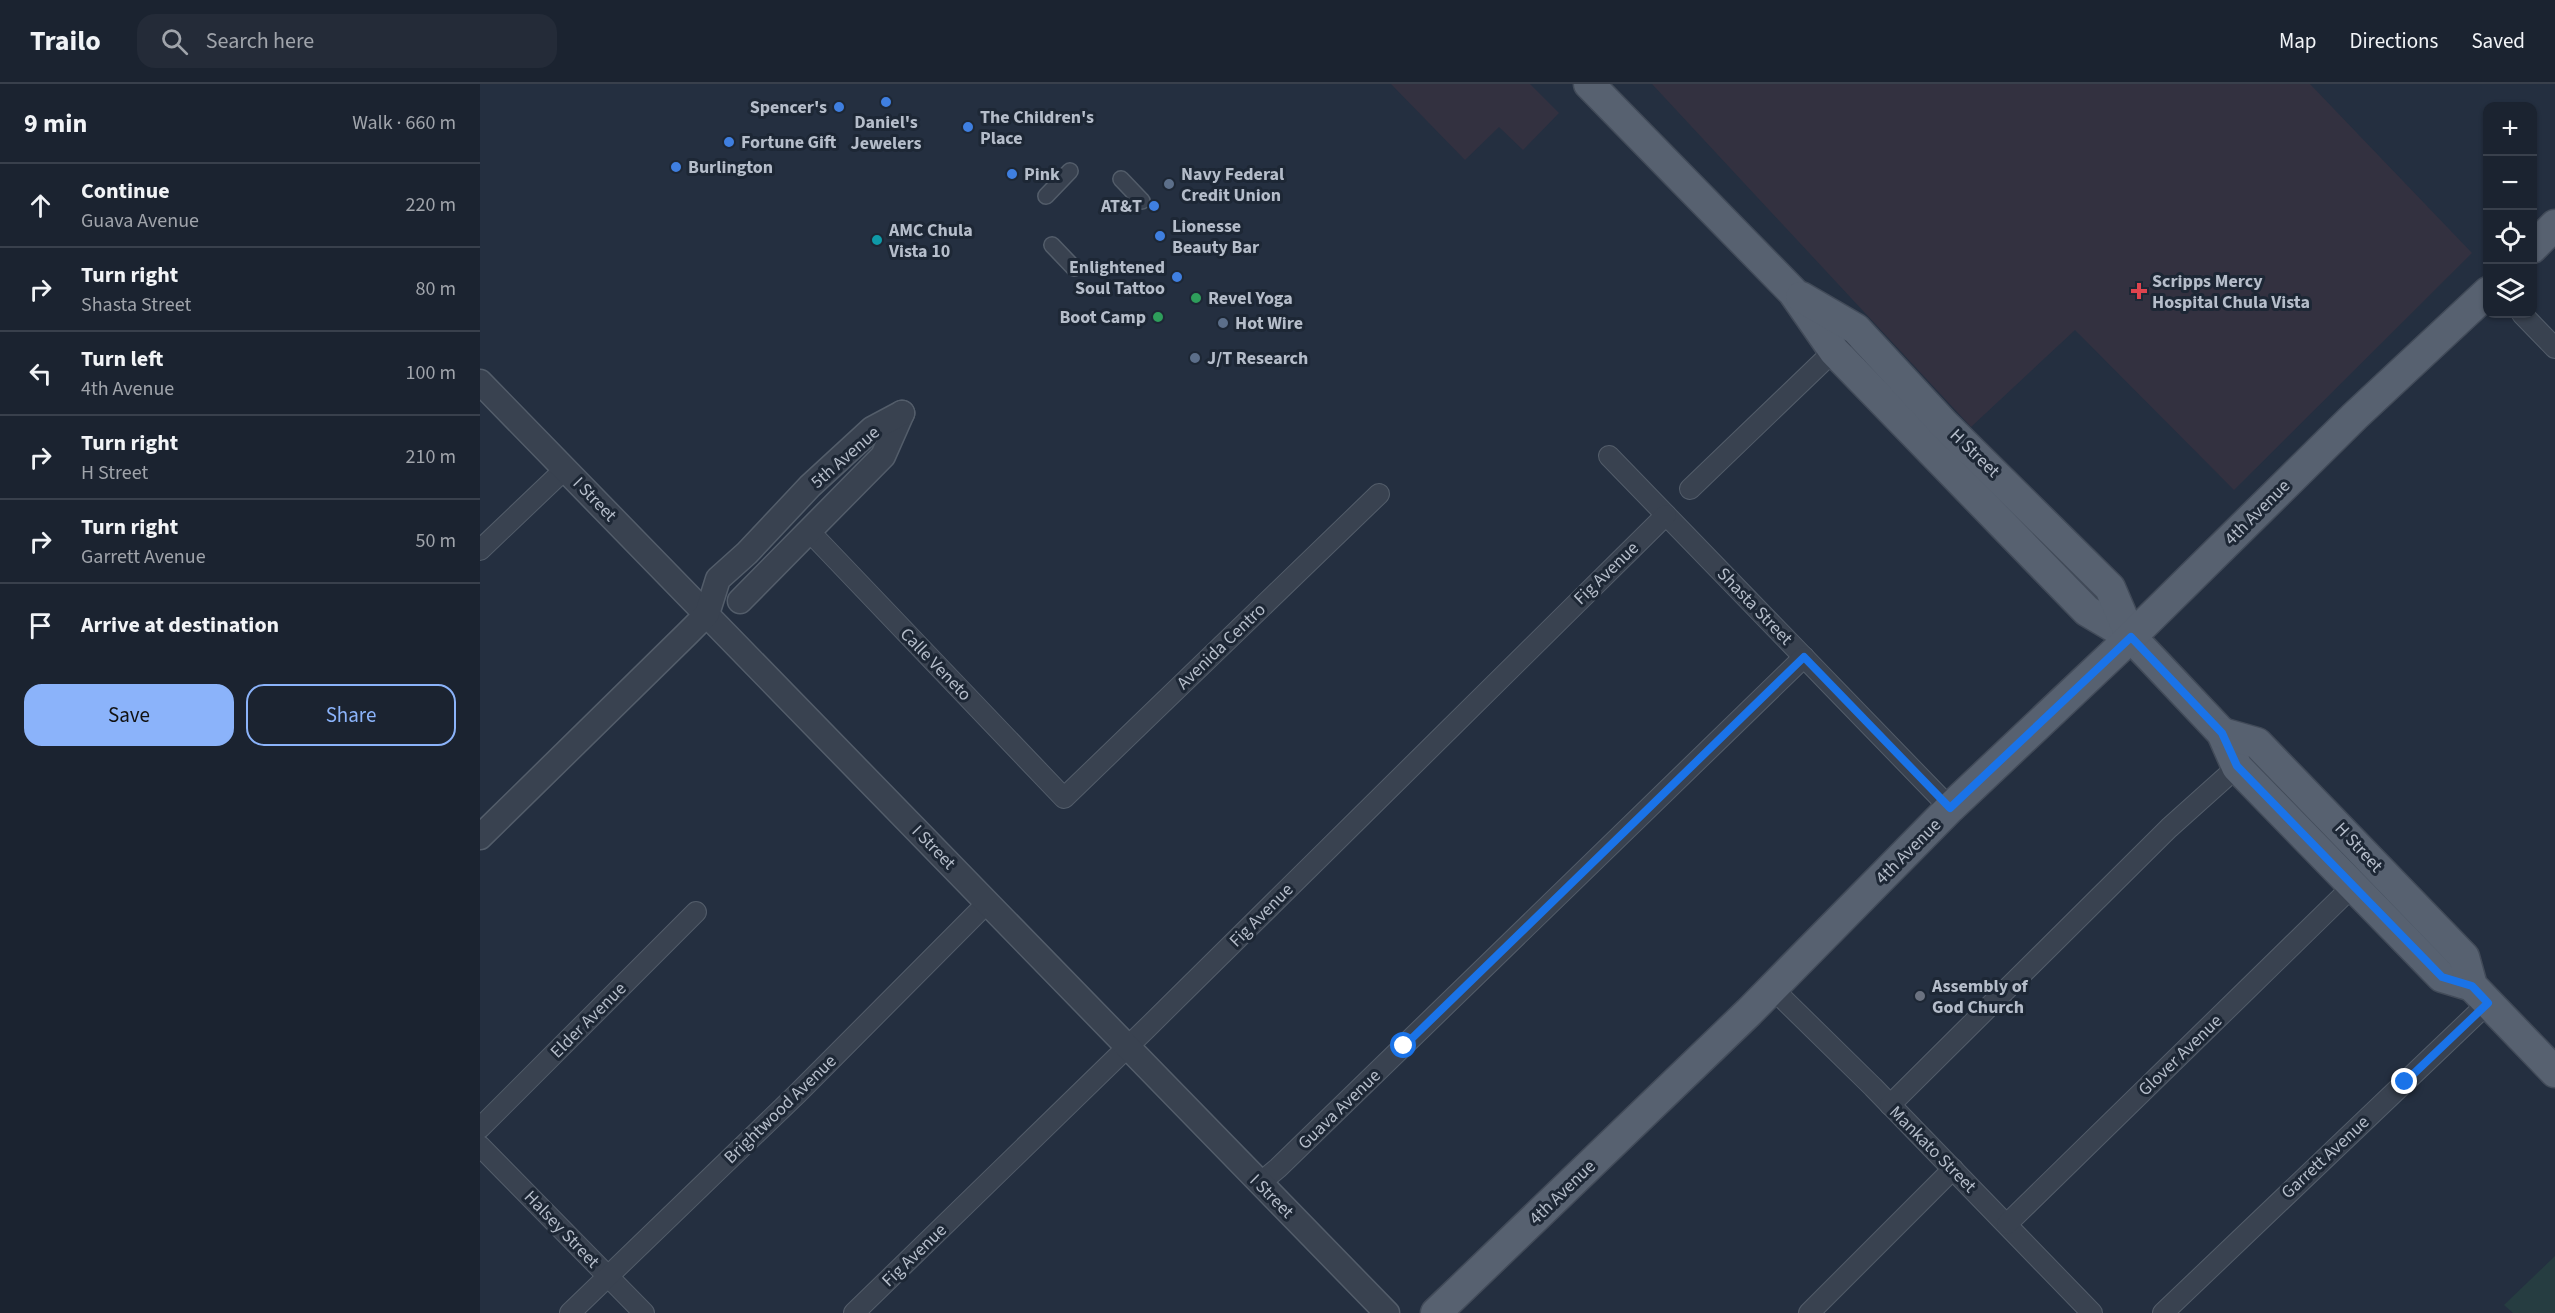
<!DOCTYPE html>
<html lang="en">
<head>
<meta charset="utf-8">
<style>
	:root { --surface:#1b2330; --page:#242b38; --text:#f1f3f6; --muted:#a0a4ab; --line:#39404c; --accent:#8bb3fa }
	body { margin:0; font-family:"Source Sans 3",sans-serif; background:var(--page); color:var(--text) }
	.controls { position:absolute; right:18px; top:18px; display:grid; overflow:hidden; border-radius:12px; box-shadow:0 2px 4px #0004 }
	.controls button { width:54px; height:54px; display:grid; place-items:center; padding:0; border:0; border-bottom:2px solid var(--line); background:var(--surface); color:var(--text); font:30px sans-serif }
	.stop { position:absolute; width:18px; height:18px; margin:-14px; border:4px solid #1a73e8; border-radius:50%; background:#fff }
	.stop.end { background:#1a73e8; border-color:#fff; box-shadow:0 2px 6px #0008 }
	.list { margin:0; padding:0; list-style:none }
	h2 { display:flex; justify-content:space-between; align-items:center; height:78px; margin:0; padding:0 24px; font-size:26px }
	h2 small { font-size:20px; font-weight:400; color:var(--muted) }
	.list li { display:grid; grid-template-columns:39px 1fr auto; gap:18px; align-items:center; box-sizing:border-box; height:84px; padding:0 24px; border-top:2px solid var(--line) }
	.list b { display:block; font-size:22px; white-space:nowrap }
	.list p { margin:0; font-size:20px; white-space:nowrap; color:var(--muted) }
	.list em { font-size:20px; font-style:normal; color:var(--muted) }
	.actions { display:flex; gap:12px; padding:18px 24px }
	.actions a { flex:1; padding:14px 0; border:2px solid var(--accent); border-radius:18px; text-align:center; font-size:21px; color:var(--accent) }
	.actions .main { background:var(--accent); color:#111 }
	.icon { flex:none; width:33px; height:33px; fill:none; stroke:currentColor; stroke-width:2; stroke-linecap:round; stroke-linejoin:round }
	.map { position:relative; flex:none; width:2075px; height:1229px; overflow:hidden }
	header { display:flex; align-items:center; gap:36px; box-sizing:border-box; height:84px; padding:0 30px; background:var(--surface); border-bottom:2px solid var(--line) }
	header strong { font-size:28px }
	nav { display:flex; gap:33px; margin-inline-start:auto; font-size:21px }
	.search { width:420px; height:54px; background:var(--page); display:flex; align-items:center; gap:15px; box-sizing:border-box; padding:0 21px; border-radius:18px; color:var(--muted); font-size:22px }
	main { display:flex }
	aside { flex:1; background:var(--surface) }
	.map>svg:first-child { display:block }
</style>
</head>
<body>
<header>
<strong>Trailo</strong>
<div class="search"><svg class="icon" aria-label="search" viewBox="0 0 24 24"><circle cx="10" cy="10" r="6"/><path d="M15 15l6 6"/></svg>Search here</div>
<nav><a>Map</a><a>Directions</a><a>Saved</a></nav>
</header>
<main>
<aside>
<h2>9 min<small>Walk · 660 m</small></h2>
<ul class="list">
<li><svg class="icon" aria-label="ahead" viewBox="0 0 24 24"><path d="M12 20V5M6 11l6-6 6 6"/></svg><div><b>Continue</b><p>Guava Avenue</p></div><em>220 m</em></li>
<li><svg class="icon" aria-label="right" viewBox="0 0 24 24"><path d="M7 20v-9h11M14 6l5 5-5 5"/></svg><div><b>Turn right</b><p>Shasta Street</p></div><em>80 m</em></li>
<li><svg class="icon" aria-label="left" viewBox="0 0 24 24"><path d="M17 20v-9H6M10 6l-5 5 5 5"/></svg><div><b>Turn left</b><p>4th Avenue</p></div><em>100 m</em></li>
<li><svg class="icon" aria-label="right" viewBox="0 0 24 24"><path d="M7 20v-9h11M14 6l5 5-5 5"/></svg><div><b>Turn right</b><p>H Street</p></div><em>210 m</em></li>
<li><svg class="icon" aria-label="right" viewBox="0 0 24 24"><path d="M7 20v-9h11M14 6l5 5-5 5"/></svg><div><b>Turn right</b><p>Garrett Avenue</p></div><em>50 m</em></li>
<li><svg class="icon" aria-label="arrive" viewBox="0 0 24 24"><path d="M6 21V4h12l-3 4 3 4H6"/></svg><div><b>Arrive at destination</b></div></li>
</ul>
<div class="actions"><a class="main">Save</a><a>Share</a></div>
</aside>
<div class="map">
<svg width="2075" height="1229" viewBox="0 0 2075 1229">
	<rect width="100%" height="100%" fill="#242f40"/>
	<!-- medical -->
	<g fill="#333140">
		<path d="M 911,0 L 1050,0 L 1079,29 L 1043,66 L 1019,43 L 985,76 Z"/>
		<path d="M 1172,0 L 1830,0 L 1992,169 L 1754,406 L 1595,246 L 1491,343 Z"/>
	</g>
	<!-- green -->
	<path fill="#263d41" d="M 2075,1172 L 2075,1229 L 2033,1229 L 2024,1221 Z"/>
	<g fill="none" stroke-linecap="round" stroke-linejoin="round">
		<defs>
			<g id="pedestrian">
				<path d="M 641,95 L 662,117"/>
				<path d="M 566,112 L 590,87"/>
				<path d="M 572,161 L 594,184"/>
			</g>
			<g id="minor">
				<path d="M 2042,230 L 2075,264"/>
				<path d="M 1129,372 L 1470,724"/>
				<path d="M 1210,405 L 1361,260"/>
				<path d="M 329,447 L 584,714 L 899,410"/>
				<path d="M 0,466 L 85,385"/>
				<path d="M 1292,904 L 1393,1003 L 1612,1229"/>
				<path d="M 1410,1021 L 1689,744 L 1757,683"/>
				<path d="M 0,1044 L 216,828"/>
				<path d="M 0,1062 L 164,1229"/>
				<path d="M 780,1099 L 798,1084 L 1324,573"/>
				<path d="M 1527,1140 L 1873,802"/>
				<path d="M 90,1229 L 318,1009 L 508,818"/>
				<path d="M 374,1229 L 666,945 L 1186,431"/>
				<path d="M 1329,1229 L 1473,1085"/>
				<path d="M 1683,1229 L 2008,919"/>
			</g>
			<g id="tertiary">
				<path d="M 0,298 L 907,1229"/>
				<path d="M 260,517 L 403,372 L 422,329"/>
				<path d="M 0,753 L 207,550 L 227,530 L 238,495 L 267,469 L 330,402 L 392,345 L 422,329"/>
			</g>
			<g id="primary">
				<path d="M 1109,0 L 1313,208 L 1354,267 L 1607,527 L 1651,553 L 1672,575 L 1742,649 L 1757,683 L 1962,893 L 1992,902"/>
				<path d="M 2052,164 L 2075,141"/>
				<path d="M 1321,213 L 1376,245 L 1463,339 L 1630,504 L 1651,553"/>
				<path d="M 1742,649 L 1777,659 L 1984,873 L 1992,902 L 2075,988"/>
				<path d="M 956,1229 L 1269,928 L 1470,724 L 1651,553 L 1875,332 L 2008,208"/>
			</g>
		</defs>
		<!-- pedestrian casing -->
		<use href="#pedestrian" stroke="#535d6a" stroke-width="18"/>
		<!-- minor casing -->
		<use href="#minor" stroke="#535d6a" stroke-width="22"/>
		<!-- tertiary casing -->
		<use href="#tertiary" stroke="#535d6a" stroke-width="27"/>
		<!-- primary casing -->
		<use href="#primary" stroke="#424b59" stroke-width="33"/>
		<!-- pedestrian -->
		<use href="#pedestrian" stroke="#394250" stroke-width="15"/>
		<!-- minor -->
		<use href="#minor" stroke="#394250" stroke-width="20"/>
		<!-- tertiary -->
		<use href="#tertiary" stroke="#394250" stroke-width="24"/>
		<!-- primary -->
		<use href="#primary" stroke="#576170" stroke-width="30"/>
	</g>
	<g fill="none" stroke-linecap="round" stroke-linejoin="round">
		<!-- route -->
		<path stroke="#1a73e8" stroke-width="8" d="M 924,962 L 1324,573 L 1470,724 L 1651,553 L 1742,649 L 1757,682 L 1962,893 L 1992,902 L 2008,919 L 1925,998"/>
	</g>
	<!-- markers -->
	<g fill="#3f7fe0" stroke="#1d2735" stroke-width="2">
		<circle cx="406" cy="18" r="6"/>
		<circle cx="359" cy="23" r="6"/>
		<circle cx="488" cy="43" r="6"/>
		<circle cx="249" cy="58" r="6"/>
		<circle cx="196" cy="83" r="6"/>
		<circle cx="532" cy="90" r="6"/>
		<circle cx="674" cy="122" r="6"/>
		<circle cx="680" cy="152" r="6"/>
		<circle cx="697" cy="193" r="6"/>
	</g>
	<g fill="#5c6f8a" stroke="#1d2735" stroke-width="2">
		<circle cx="689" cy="100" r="6"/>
		<circle cx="743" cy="239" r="6"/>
		<circle cx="715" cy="274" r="6"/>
	</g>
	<circle fill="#0f9aa8" stroke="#1d2735" stroke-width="2" cx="397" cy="156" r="6"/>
	<path fill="#e0444e" stroke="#1d2735" stroke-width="2" d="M1656 198h6v6h6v6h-6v6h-6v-6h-6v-6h6z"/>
	<g fill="#2e9e5b" stroke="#1d2735" stroke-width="2">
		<circle cx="716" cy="214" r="6"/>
		<circle cx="678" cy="233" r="6"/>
	</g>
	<circle fill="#6b7280" stroke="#1d2735" stroke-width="2" cx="1440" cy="912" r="6"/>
	<g text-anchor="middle" stroke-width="6" stroke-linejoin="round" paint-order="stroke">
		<!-- poi labels -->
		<g font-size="18" font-weight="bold" fill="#b5bdca" stroke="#1d2735" text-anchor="start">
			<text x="347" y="29" text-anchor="end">Spencer's</text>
			<text x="500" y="39">The Children's<tspan x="500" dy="21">Place</tspan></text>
			<text x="406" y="44" text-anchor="middle">Daniel's<tspan x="406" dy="21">Jewelers</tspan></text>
			<text x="261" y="64">Fortune Gift</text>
			<text x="208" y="89">Burlington</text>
			<text x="544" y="96">Pink</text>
			<text x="701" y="96">Navy Federal<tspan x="701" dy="21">Credit Union</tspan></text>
			<text x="662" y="128" text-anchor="end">AT&amp;T</text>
			<text x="692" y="148">Lionesse<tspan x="692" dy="21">Beauty Bar</tspan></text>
			<text x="409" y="152">AMC Chula<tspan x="409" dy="21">Vista 10</tspan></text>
			<text x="685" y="189" text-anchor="end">Enlightened<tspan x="685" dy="21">Soul Tattoo</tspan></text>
			<text x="1672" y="203">Scripps Mercy<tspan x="1672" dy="21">Hospital Chula Vista</tspan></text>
			<text x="728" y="220">Revel Yoga</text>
			<text x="666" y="239" text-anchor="end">Boot Camp</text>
			<text x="755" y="245">Hot Wire</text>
			<text x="727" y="280">J/T Research</text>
			<text x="1452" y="908">Assembly of<tspan x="1452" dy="21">God Church</tspan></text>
		</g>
		<!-- street labels -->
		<g font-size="18" fill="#b5bdca" stroke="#1d2735">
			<text transform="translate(1495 369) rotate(44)" y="6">H Street</text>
			<text transform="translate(365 373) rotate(-41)" y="6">5th Avenue</text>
			<text transform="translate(115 415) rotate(46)" y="6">I Street</text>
			<text transform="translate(1777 428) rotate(-45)" y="6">4th Avenue</text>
			<text transform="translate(1126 489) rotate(-44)" y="6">Fig Avenue</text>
			<text transform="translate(1275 522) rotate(46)" y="6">Shasta Street</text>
			<text transform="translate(741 562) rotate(-44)" y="6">Avenida Centro</text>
			<text transform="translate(456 580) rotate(46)" y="6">Calle Veneto</text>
			<text transform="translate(454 763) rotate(46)" y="6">I Street</text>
			<text transform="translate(1879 763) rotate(47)" y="6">H Street</text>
			<text transform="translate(1428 767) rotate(-45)" y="6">4th Avenue</text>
			<text transform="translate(781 831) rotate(-45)" y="6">Fig Avenue</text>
			<text transform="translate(108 936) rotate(-45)" y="6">Elder Avenue</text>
			<text transform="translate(1700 971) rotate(-44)" y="6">Glover Avenue</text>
			<text transform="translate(300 1025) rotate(-44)" y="6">Brightwood Avenue</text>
			<text transform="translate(859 1025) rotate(-44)" y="6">Guava Avenue</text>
			<text transform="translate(1453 1065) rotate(45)" y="6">Mankato Street</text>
			<text transform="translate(1845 1073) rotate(-43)" y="6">Garrett Avenue</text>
			<text transform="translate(1082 1108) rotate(-44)" y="6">4th Avenue</text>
			<text transform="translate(792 1112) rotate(45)" y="6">I Street</text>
			<text transform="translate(82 1145) rotate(46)" y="6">Halsey Street</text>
			<text transform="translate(434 1171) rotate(-44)" y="6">Fig Avenue</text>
		</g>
	</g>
</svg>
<div class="controls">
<button>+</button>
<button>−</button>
<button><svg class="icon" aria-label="locate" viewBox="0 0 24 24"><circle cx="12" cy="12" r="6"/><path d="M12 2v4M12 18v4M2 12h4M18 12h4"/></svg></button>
<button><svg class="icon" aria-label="layers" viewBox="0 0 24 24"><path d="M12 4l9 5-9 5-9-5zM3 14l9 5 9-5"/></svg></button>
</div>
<div class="stop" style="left:924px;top:962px"></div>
<div class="stop end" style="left:1925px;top:998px"></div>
</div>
</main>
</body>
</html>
